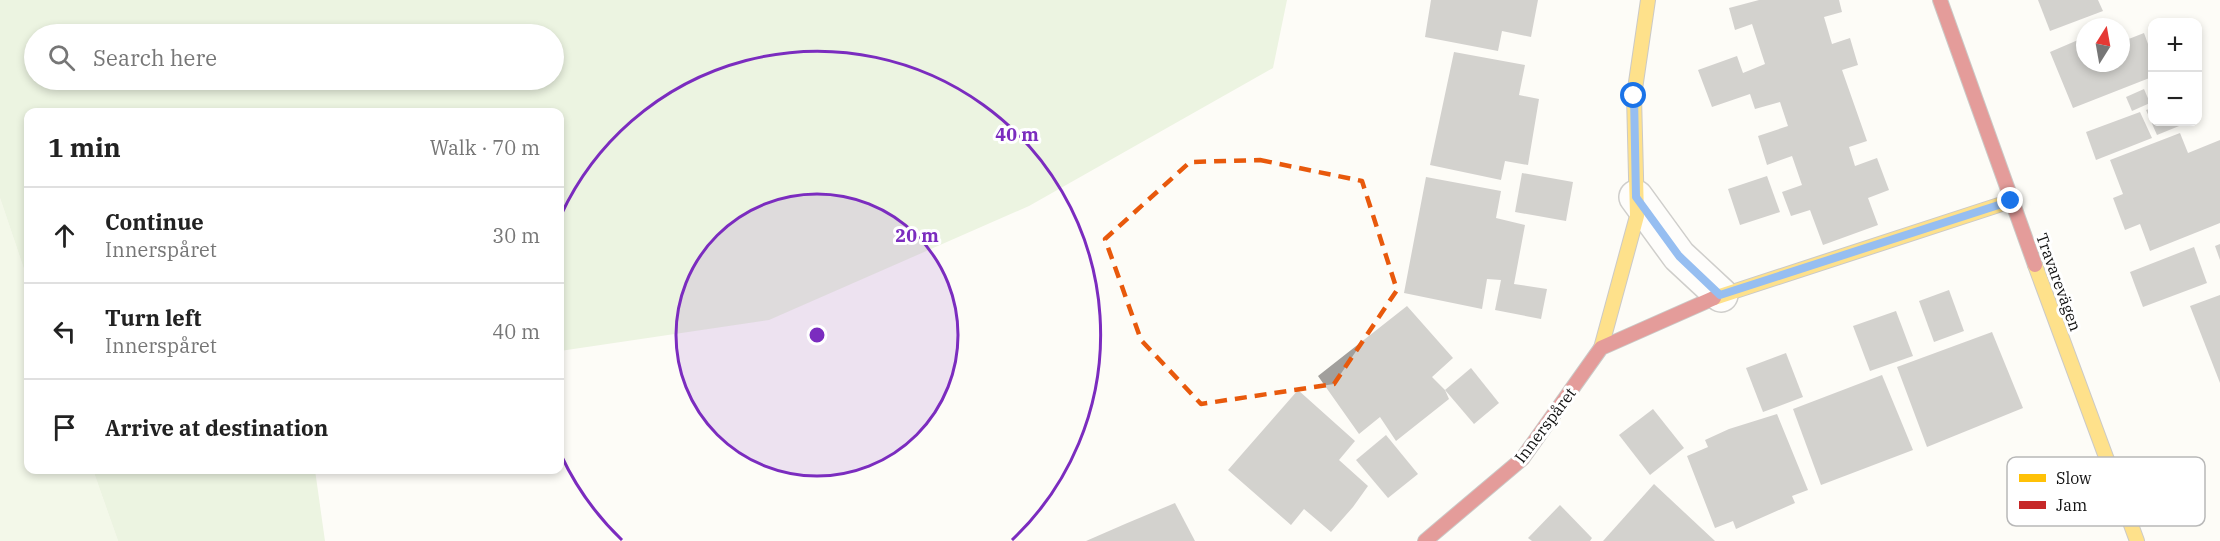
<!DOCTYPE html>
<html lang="en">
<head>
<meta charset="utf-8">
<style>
	:root { --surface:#fff; --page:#f2f2f2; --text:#222; --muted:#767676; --line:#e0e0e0 }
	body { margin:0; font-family:"IBM Plex Serif",serif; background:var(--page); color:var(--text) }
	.controls { position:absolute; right:18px; top:18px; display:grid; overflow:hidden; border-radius:12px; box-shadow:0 3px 9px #0003 }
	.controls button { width:54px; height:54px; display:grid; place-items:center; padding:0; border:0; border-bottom:2px solid var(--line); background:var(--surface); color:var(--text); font:30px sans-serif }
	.compass { position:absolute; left:2076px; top:18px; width:54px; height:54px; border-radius:50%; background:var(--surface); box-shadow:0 3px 9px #0003; rotate:11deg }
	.stop { position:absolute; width:18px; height:18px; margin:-14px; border:4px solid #1a73e8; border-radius:50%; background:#fff }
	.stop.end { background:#1a73e8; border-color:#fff; box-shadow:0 2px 6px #0008 }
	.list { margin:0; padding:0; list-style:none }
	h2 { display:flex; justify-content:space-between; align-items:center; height:78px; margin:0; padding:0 24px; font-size:26px }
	h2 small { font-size:20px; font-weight:400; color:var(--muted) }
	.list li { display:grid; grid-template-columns:39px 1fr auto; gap:18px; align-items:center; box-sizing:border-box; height:96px; padding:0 24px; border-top:2px solid var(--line) }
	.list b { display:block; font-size:22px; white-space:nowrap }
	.list p { margin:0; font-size:20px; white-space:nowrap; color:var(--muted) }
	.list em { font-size:20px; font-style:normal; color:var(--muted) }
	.icon { flex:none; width:33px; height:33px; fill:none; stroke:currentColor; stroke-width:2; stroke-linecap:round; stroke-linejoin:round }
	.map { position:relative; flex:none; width:2220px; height:541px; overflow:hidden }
	.search { position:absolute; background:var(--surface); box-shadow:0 3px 9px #0003; left:24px; top:24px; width:540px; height:66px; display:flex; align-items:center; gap:15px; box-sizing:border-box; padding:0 21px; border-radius:33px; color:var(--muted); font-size:22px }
	.panel { position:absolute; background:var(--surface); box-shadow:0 3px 9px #0003; left:24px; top:108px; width:540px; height:366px; border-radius:12px }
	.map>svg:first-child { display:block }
</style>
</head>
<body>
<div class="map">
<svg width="2220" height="541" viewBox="0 0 2220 541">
	<rect width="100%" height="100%" fill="#fdfcf7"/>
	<!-- green -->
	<path fill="#e7f3d7" d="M 0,198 L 28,281 L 28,470 L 93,470 L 118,541 L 0,541 Z"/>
	<!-- forest -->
	<g fill="#d8eac5" fill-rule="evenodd">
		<path d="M 0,0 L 1287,0 L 1273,68 L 1029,206 L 769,320 L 560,351 L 560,112 L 28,112 L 28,281 L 0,198 ZM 34,34 L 554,34 L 554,80 L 34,80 Z"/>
		<path d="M 93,470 L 315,470 L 325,541 L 118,541 Z"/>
	</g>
	<!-- building -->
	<g fill="#a19f9c">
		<path d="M 1431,0 L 1538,0 L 1531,37 L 1502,31 L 1498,51 L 1425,37 Z"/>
		<path d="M 1759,0 L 1839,0 L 1842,12 L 1824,17 L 1832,44 L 1850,38 L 1858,65 L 1842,70 L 1867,141 L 1849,147 L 1855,166 L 1877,158 L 1889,190 L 1868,198 L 1878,225 L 1823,245 L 1810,210 L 1791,216 L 1782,192 L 1802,185 L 1792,156 L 1767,165 L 1758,136 L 1788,126 L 1780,102 L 1755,109 L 1750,94 L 1712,107 L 1698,70 L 1737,56 L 1743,73 L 1765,64 L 1752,24 L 1735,30 L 1729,8 Z"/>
		<path d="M 2038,0 L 2098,0 L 2103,11 L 2050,31 Z"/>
		<path d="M 2144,33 L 2152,55 L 2152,77 L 2073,108 L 2050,52 L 2085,37 L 2085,63 L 2121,63 L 2121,42 Z"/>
		<path d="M 1454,52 L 1525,65 L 1519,95 L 1539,99 L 1528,165 L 1505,161 L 1501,180 L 1430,165 Z"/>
		<path d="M 2144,89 L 2150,103 L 2132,111 L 2126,97 Z"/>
		<path d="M 2152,108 L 2152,122 L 2183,122 L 2184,124 L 2157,135 L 2146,110 Z"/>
		<path d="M 2140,112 L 2152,138 L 2096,160 L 2086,132 Z"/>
		<path d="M 2180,133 L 2188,153 L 2220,140 L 2220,223 L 2150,251 L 2140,224 L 2125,230 L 2113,198 L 2123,194 L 2110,160 Z"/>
		<path d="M 1522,173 L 1573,182 L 1566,221 L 1515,212 Z"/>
		<path d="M 1767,176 L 1780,212 L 1740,225 L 1728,189 Z"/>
		<path d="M 1426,177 L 1501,191 L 1496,218 L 1525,225 L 1514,284 L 1547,289 L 1541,319 L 1495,310 L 1501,280 L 1487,279 L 1482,309 L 1404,293 Z"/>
		<path d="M 2220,244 L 2220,260 L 2215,246 Z"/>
		<path d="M 2194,247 L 2207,283 L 2143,307 L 2130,272 Z"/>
		<path d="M 1949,290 L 1964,331 L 1934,342 L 1919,301 Z"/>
		<path d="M 2220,295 L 2220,383 L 2190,306 Z"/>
		<path d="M 1407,306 L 1453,358 L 1432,377 L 1445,390 L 1449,399 L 1396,441 L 1380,417 L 1359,434 L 1318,376 Z"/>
		<path d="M 1896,311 L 1913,356 L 1870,371 L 1853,326 Z"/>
		<path d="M 1992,332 L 2023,408 L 1927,447 L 1897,367 Z"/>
		<path d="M 1786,353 L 1803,397 L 1763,412 L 1746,368 Z"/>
		<path d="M 1471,368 L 1499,403 L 1474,424 L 1445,390 Z"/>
		<path d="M 1882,375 L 1913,450 L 1821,485 L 1793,409 Z"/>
		<path d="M 1298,390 L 1355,441 L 1339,460 L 1368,486 L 1353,507 L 1331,532 L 1304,509 L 1291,525 L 1228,470 Z"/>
		<path d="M 1653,409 L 1684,448 L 1650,475 L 1619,435 Z"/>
		<path d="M 1777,414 L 1808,490 L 1792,496 L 1795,503 L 1736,529 L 1733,521 L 1715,528 L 1687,456 L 1708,447 L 1705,440 L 1729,429 Z"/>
		<path d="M 1386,435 L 1418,474 L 1388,498 L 1356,460 Z"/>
		<path d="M 1654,484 L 1715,541 L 1603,541 Z"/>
		<path d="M 1175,503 L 1195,541 L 1086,541 L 1125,524 Z"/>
		<path d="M 1560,505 L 1592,538 L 1590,541 L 1532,541 L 1528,538 Z"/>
	</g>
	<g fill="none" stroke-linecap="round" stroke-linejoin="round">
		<defs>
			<path id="street" d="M 1636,197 L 1679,256 L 1721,295"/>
			<g id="slow">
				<path d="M 2035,265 L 2137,541"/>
				<path d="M 1714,298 L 2011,201"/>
				<path d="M 1601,348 L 1637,216 L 1634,96 L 1648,0"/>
			</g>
			<g id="jam">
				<path d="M 1940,0 L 2035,265"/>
				<path d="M 1425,541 L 1522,459 L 1601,348 L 1714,298"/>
			</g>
		</defs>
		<!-- street casing -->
		<use href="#street" stroke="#979795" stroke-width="36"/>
		<!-- slow casing -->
		<use href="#slow" stroke="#8e8d8b" stroke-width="16"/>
		<!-- jam casing -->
		<use href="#jam" stroke="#8e8d8b" stroke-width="16"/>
		<!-- street -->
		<use href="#street" stroke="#fffffe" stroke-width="33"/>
		<!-- slow -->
		<use href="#slow" stroke="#ffc107" stroke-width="14"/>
		<!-- jam -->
		<use href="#jam" stroke="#c62828" stroke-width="14"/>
	</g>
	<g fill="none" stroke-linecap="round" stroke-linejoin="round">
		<!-- route -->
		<path stroke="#1a73e8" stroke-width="8" d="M 1634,96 L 1636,197 L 1679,256 L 1720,295 L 2011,201"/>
	</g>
	<!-- marked area -->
	<path d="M0 0H2220V541H0ZM 1260,160 L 1362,181 L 1397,290 L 1334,384 L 1201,404 L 1141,340 L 1105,239 L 1190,162 Z" fill="#fdfcf7" fill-opacity=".55" fill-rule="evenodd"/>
	<path fill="none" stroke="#e8590c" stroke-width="4.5" stroke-dasharray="12 8" stroke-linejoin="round" d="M 1260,160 L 1362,181 L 1397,290 L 1334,384 L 1201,404 L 1141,340 L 1105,239 L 1190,162 Z"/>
	<!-- distance rings -->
	<circle cx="817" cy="335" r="141" fill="#7b2cbf" fill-opacity=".12"/>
	<g fill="none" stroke="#7b2cbf" stroke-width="3">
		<circle cx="817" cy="335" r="141"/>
		<path d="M622 540A283 283 0 0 1 561 455M561 215A283 283 0 1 1 1012 540"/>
	</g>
	<g text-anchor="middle" stroke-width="6" stroke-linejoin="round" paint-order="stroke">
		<!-- street labels -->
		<g font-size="16" fill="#111" stroke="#fff">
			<text transform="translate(2059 282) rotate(70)" y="6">Travarevägen</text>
			<text transform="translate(1545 425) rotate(-53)" y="6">Innerspåret</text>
		</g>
	</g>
	<!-- legend -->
	<rect x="2007" y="457" width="198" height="69" rx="9" fill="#fff" stroke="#b8b8b8" stroke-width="1.5"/>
	<rect x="2019" y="474" width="27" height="8" fill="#ffc107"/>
	<rect x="2019" y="501" width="27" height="8" fill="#c62828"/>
	<g font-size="16" fill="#111">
		<text x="2056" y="484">Slow</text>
		<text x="2056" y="511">Jam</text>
	</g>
	<circle cx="817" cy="335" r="9" fill="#7b2cbf" stroke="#fff" stroke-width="3"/>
	<g font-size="18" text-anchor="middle" font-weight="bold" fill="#7b2cbf" stroke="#fff" stroke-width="6" stroke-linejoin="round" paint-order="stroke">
		<text x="1017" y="141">40 m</text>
		<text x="917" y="242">20 m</text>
	</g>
</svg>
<div class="controls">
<button>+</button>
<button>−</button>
</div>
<svg class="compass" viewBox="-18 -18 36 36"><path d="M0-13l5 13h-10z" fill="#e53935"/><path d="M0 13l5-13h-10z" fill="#767676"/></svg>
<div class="stop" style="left:1634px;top:96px"></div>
<div class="stop end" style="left:2011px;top:201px"></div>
<div class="search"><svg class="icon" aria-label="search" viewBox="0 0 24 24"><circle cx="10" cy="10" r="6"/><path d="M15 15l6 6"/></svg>Search here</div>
<section class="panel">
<h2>1 min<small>Walk · 70 m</small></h2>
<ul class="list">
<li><svg class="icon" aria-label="ahead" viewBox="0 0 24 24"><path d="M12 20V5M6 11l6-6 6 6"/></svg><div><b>Continue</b><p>Innerspåret</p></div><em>30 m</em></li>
<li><svg class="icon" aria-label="left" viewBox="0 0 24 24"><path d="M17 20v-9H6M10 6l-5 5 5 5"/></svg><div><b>Turn left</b><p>Innerspåret</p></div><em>40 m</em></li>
<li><svg class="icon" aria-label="arrive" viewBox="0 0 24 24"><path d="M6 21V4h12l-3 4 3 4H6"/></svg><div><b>Arrive at destination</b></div></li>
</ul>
</section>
</div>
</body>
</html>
